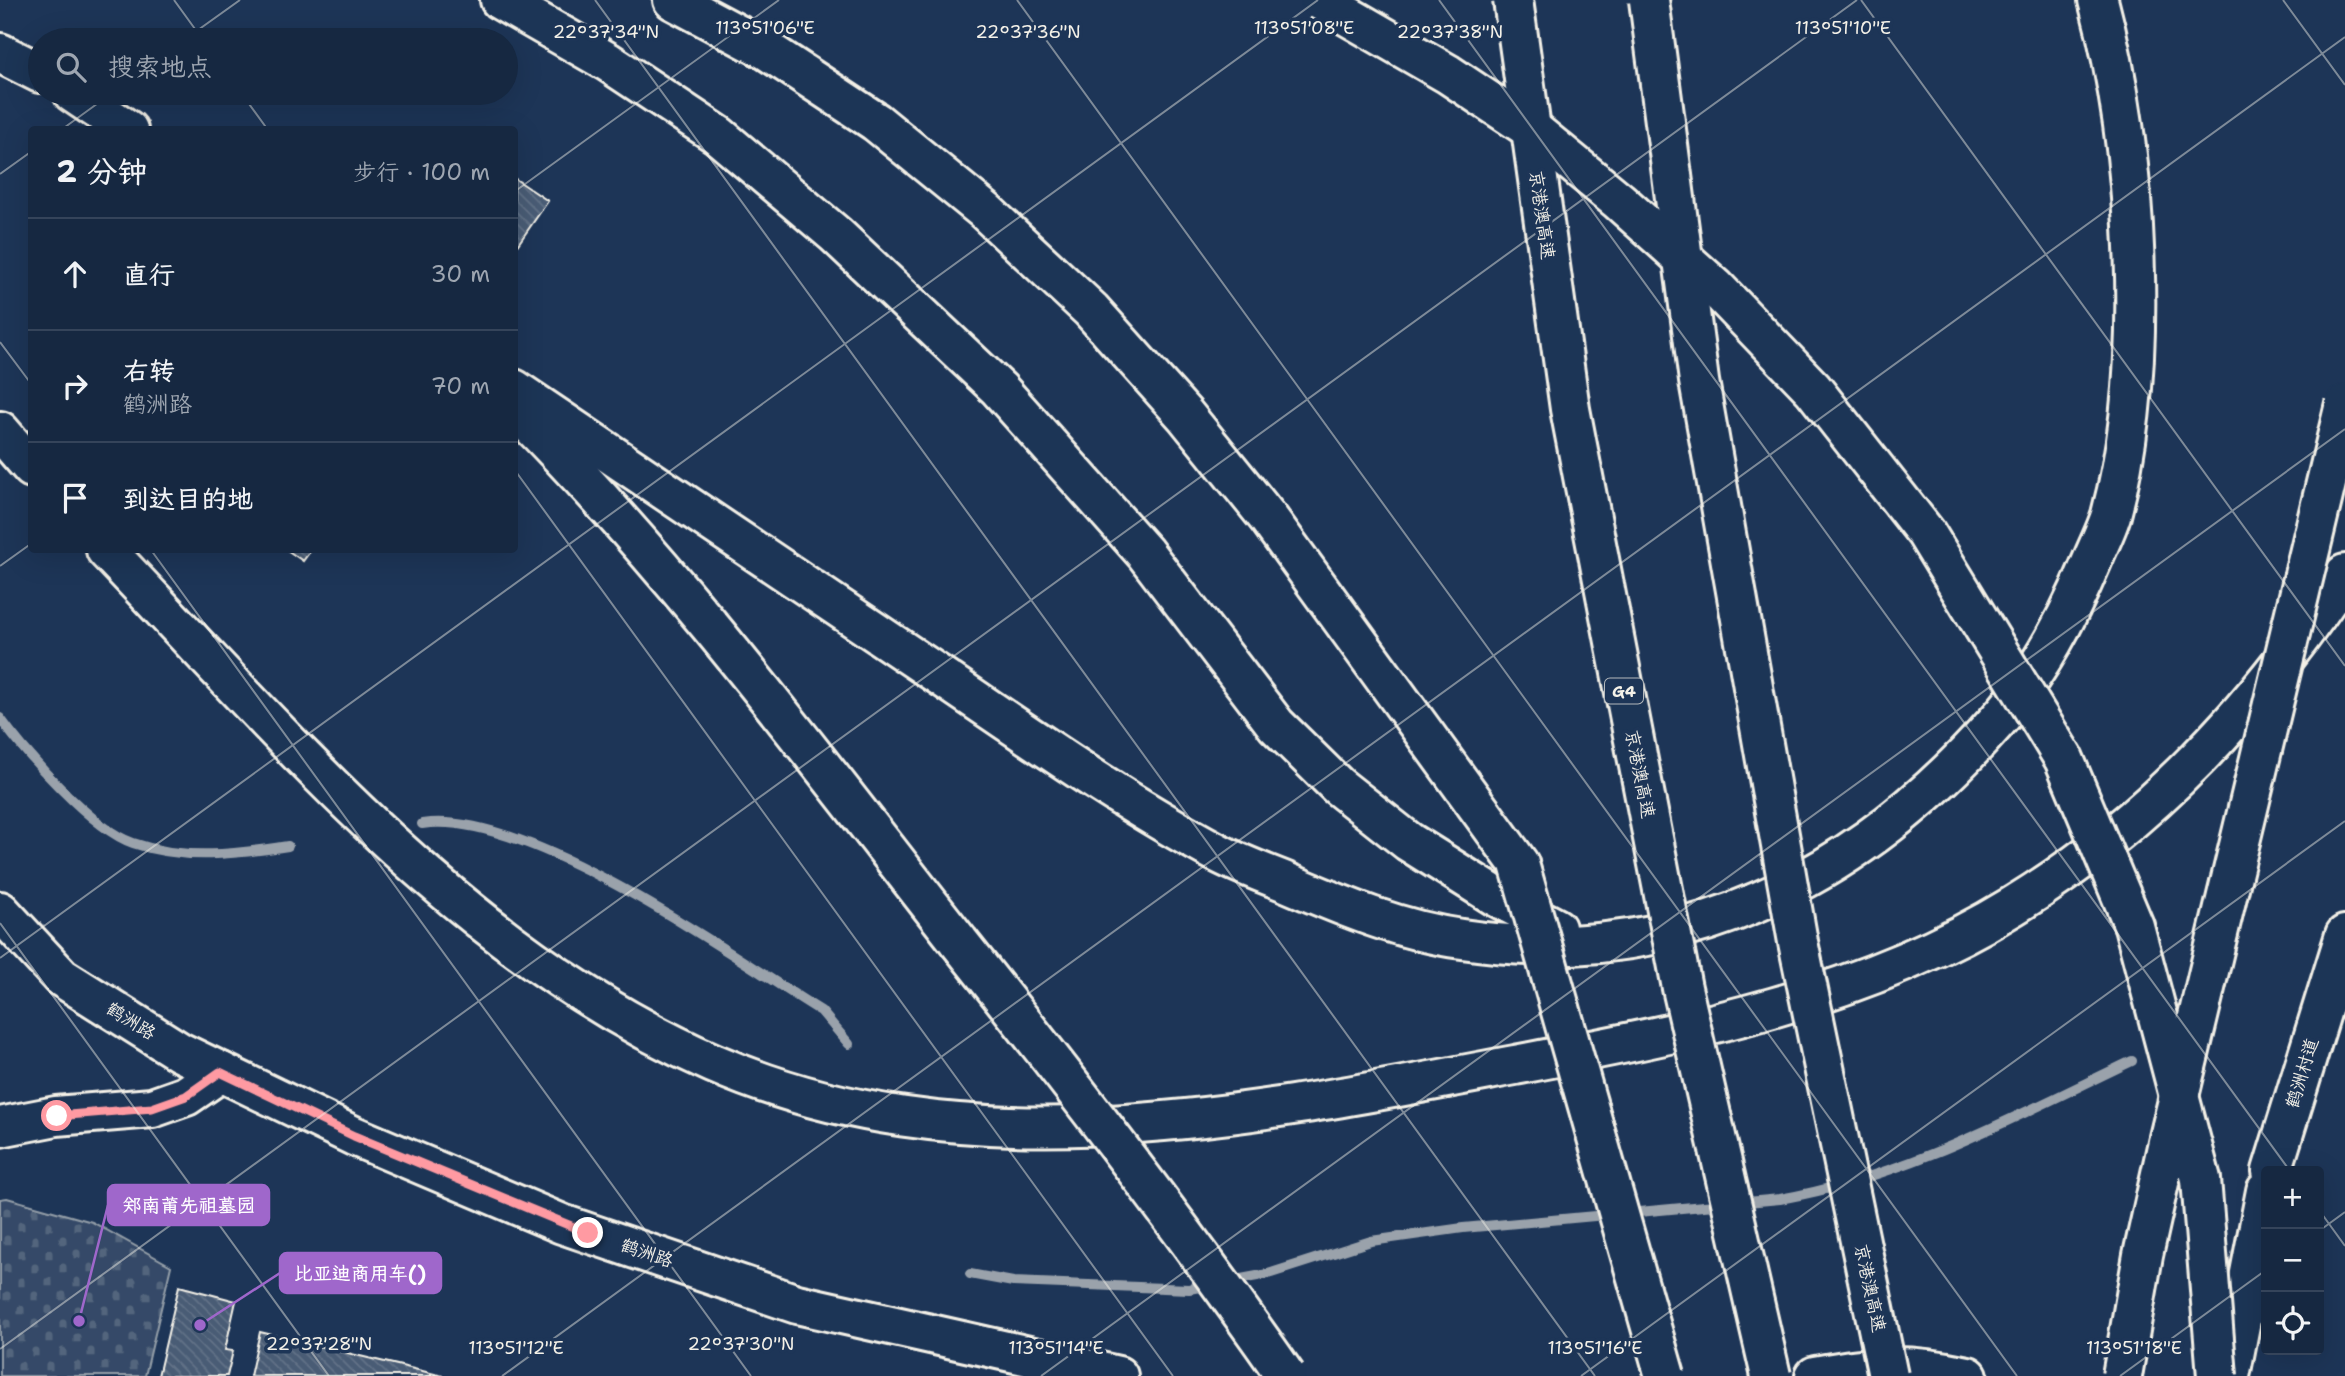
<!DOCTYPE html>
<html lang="zh">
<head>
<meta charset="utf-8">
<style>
	:root { --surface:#162841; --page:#1f3048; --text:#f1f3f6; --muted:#9ea6b1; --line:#35445a }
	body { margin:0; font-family:"Shantell Sans","LXGW WenKai TC",sans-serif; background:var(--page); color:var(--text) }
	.controls { position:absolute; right:21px; bottom:21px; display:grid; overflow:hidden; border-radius:7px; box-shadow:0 7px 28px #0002 }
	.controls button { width:63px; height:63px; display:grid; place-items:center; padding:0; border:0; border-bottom:2px solid var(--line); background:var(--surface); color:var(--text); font:35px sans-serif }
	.stop { position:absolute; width:21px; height:21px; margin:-16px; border:5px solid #ff9aa2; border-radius:50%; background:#fff }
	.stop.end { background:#ff9aa2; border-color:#fff; box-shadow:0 2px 7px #0008 }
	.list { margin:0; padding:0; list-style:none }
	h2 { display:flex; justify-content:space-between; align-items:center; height:91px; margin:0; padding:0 28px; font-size:30px }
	h2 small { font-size:23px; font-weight:400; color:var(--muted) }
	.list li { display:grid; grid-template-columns:46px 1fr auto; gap:21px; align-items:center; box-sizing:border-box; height:112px; padding:0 28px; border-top:2px solid var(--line) }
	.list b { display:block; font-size:26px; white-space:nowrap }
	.list p { margin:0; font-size:23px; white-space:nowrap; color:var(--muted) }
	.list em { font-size:23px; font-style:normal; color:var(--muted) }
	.icon { flex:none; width:38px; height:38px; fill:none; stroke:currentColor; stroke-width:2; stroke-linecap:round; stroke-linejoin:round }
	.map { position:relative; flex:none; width:2345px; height:1376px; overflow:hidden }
	.search { position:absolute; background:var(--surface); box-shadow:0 7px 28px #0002; left:28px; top:28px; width:490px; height:77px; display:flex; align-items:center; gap:18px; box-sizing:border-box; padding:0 24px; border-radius:38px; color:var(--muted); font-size:26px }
	.panel { position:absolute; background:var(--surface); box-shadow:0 7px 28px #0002; left:28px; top:126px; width:490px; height:427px; border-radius:7px }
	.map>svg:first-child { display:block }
</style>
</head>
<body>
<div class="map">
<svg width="2345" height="1376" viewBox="0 0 2345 1376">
	<defs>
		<pattern id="cemetery-stones" width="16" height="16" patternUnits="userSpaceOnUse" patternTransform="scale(1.75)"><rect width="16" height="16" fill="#354a67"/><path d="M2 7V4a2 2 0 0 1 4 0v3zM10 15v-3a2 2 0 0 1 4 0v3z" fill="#53657d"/></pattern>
		<pattern id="building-back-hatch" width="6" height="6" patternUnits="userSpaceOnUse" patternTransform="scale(1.75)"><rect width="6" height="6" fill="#485b74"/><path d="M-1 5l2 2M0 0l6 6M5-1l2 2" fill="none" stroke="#637388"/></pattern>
	</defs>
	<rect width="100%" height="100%" fill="#1d3557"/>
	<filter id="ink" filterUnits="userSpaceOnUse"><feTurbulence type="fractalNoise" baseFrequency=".0143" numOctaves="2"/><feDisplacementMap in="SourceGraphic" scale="14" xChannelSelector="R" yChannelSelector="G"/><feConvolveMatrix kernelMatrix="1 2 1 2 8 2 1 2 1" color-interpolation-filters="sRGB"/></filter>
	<g filter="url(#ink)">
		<!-- cemetery -->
		<path fill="url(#cemetery-stones)" stroke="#949ea8" stroke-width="2" d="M 7,1198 L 92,1222 L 171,1266 L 145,1376 L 0,1376 L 0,1199 Z"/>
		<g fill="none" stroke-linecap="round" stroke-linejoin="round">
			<!-- stream -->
			<g stroke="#9aa2ab" stroke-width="10">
				<path d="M 0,718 C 26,754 92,829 133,843 C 184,861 236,854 288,846"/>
				<path d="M 422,824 C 526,808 730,955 821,1011 L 849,1044"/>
				<path d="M 970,1274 L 1013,1282 L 1189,1289 L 1210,1285"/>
				<path d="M 1230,1281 L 1268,1274 L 1371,1241 L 1463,1228 L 1780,1199 C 1906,1177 2018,1115 2132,1061"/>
			</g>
		</g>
		<!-- building -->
		<g fill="url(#building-back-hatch)" stroke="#f4f1e8" stroke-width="2">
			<path d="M 514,178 L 548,201 L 514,250 Z"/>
			<path d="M 287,550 L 311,550 L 303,561 Z"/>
			<path d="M 179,1286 L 236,1301 L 225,1350 L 233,1351 L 227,1376 L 158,1376 Z"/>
			<path d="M 260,1332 L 443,1376 L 250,1376 Z"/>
		</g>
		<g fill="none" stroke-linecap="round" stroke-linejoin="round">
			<defs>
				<g id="street">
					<path d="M 0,911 L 61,977 L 180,1052 L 354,1136 L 562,1224 L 797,1304 L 1118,1376"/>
					<path d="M 0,1127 L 56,1116 L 152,1108 L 186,1096 L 221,1072"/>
					<path d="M 2272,1171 L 2345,935"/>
					<path d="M 1815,1376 C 1873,1365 1910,1363 1968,1376"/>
					<path d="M 2230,1376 L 2266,1191"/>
				</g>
				<g id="highway">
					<path d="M 500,0 L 608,62 L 718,135 L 835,234 L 999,389 L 1145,553 L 1276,725 L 1338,786 L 1409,842 L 1495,896 L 1556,928"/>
					<path d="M 673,0 L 765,49 L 876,122 L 984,210 L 1091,310 L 1185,415 L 1269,519 L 1519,864"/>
					<path d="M 0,53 L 40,73"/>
					<path d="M 73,93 L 128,130"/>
					<path d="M 514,389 C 655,484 795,578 936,673 C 1028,735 1119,800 1218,853 C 1239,864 1263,873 1286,882 C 1342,906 1401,931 1462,939 C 1678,971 1858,880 1998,720 C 2039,674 2068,618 2092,561 C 2098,546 2106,531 2111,515 C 2151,365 2138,150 2098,0"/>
					<path d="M 518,412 C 681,576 817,761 959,942"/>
					<path d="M 0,431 L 32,468"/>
					<path d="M 106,550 C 290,742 464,954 713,1063 C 970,1175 1252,1115 1515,1065 C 1687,1032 1862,999 2013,906 C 2152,821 2256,708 2345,574"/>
				</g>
			</defs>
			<!-- street casing -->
			<use href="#street" stroke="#f4f1e8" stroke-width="44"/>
			<!-- highway casing -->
			<use href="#highway" stroke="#f4f1e8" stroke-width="44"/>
			<!-- street -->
			<use href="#street" stroke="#1d3557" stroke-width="38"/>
			<!-- highway -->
			<use href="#highway" stroke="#1d3557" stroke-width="38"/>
			<defs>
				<g id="highway-bridge">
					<path d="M 1320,0 L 1448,74 L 1535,132 L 1619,201 L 1716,288 L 1813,389 L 1926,533 L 2064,759 L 2134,926 L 2201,1179 L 2217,1376"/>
					<path d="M 1513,0 L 1570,409 L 1682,988 L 1771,1376"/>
					<path d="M 1649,0 L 1699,381 L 1798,942 L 1888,1376"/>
					<path d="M 1519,864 L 1665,1376"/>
					<path d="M 959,942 C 1072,1084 1182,1227 1286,1376"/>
					<path d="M 2122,1376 L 2143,1255 L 2168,1142 L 2345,404"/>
				</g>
			</defs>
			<!-- highway-bridge casing -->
			<use href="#highway-bridge" stroke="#f4f1e8" stroke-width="44" stroke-linecap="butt"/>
			<!-- highway-bridge -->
			<use href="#highway-bridge" stroke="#1d3557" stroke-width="38"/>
		</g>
	</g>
	<g fill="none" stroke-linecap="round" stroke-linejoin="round" filter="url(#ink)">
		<!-- route -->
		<path stroke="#ff9aa2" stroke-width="9" d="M 57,1116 L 152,1108 L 186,1096 L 220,1072 L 354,1136 L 588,1233"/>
	</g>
	<!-- ticks -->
	<path fill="none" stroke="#f4f1e8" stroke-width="2" stroke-opacity="0.45" d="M 174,0 L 203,40M 595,0 L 1595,1376M 1017,0 L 2017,1376M 1439,0 L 2290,1171M 1861,0 L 2345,666M 2283,0 L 2345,85M 184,40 L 240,0M 241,93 L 268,130M 61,130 L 112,93M 0,174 L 32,151M 514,192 L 779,0M 0,342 L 32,385M 514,469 L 1173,1376M 151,550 L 751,1376M 0,566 L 32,543M 0,923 L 329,1376M 0,958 L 1318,0M 2319,1210 L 2345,1246M 2319,1231 L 2345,1212M 0,1349 L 1857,0M 502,1376 L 2345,37M 1041,1376 L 2345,429M 1581,1376 L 2345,821M 2120,1376 L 2266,1270"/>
	<g text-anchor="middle" stroke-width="7" stroke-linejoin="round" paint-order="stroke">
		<!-- shield labels -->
		<rect fill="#1d3557" stroke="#b4b9bc" stroke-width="2" x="1605" y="678.5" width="38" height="25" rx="5"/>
		<g font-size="16" font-weight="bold" fill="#f4f1e8">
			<text x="1624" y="697">G4</text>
		</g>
		<!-- street labels -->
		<g font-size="18" fill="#f4f1e8" stroke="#1d3557">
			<text transform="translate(1542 215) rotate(82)" y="6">京港澳高速</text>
			<text transform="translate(1640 774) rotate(79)" y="6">京港澳高速</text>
			<text transform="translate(131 1021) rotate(32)" y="6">鹤洲路</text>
			<text transform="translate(2302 1073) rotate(-73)" y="6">鹤洲村道</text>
			<text transform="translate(647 1253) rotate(19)" y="6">鹤洲路</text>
			<text transform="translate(1870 1288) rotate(78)" y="6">京港澳高速</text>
		</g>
	</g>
	<g font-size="18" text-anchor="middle" fill="#f4f1e8" stroke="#1d3557" stroke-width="7" stroke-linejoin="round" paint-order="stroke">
		<text x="765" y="34">113°51'06"E</text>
		<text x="1304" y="34">113°51'08"E</text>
		<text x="1843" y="34">113°51'10"E</text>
		<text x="606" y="38">22°37'34"N</text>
		<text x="1028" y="38">22°37'36"N</text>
		<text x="1450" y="38">22°37'38"N</text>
		<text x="319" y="1350">22°37'28"N</text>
		<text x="741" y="1350">22°37'30"N</text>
		<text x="516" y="1354">113°51'12"E</text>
		<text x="1056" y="1354">113°51'14"E</text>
		<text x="1595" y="1354">113°51'16"E</text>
		<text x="2134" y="1354">113°51'18"E</text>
	</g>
	<!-- callouts -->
	<path fill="none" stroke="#9f67cb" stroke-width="2.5" d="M79 1321L108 1205M200 1325L280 1273"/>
	<g fill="#9f67cb" stroke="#1d3557" stroke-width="2.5">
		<circle cx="79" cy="1321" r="7"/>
		<circle cx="200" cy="1325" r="7"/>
	</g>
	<g fill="#9f67cb" stroke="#9f67cb" stroke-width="2.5">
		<rect x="108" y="1185" width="161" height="40" rx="7"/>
		<rect x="280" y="1253" width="161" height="40" rx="7"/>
	</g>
	<g font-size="19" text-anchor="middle" font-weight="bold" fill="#fff">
		<text x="189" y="1212">郑南莆先祖墓园</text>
		<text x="360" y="1280">比亚迪商用车()</text>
	</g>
</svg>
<div class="controls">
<button>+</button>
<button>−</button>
<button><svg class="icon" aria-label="locate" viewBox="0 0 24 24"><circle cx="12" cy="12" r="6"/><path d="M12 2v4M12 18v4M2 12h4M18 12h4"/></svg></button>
</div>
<div class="stop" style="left:57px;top:1116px"></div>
<div class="stop end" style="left:588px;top:1233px"></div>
<div class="search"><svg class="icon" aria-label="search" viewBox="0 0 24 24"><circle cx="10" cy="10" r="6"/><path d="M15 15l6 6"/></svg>搜索地点</div>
<section class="panel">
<h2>2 分钟<small>步行 · 100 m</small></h2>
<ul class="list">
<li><svg class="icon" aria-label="ahead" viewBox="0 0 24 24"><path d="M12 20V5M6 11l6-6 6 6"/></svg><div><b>直行</b></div><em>30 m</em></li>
<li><svg class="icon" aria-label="right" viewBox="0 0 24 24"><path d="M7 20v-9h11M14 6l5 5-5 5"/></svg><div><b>右转</b><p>鹤洲路</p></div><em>70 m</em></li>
<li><svg class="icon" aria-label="arrive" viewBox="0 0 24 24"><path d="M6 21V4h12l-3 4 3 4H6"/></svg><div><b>到达目的地</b></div></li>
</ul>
</section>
</div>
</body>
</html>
